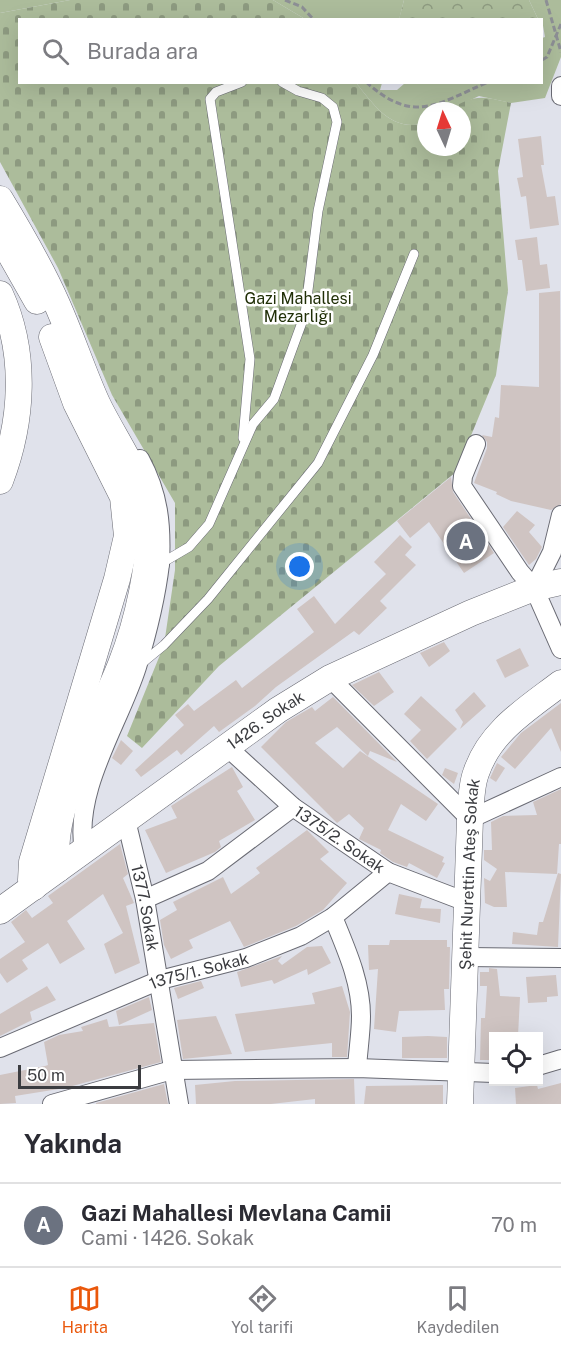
<!DOCTYPE html>
<html lang="tr">
<head>
<meta charset="utf-8">
<style>
	:root { --surface:#fff; --page:#f2f2f3; --text:#2b2b33; --muted:#7c7c81; --line:#e1e1e2; --accent:#ea580c }
	body { margin:0; font-family:"Public Sans",sans-serif; background:var(--page); color:var(--text) }
	.controls { position:absolute; right:18px; bottom:18px; display:grid; overflow:hidden; border-radius:0px; box-shadow:0 6px 24px #0002 }
	.controls button { width:54px; height:54px; display:grid; place-items:center; padding:0; border:0; border-bottom:2px solid var(--line); background:var(--surface); color:var(--text); font:30px sans-serif }
	.compass { position:absolute; left:417px; top:102px; width:54px; height:54px; border-radius:50%; background:var(--surface); box-shadow:0 6px 24px #0002; rotate:356deg }
	.scale { position:absolute; left:18px; bottom:15px; width:123px; box-sizing:border-box; padding-left:6px; border:3px solid #3b3c40; border-top:0; font-size:16px; line-height:21px; white-space:nowrap; color:#3b3c40; -webkit-text-stroke:4px #fff; paint-order:stroke }
	.you { position:absolute; left:300px; top:567px; width:21px; height:21px; margin:-15px; border:4px solid #fff; border-radius:50%; background:#1a73e8; box-shadow:0 0 0 9px #1a73e833 }
	.badge { display:grid; place-items:center; width:39px; height:39px; border-radius:50%; background:var(--accent); color:#fff; font-size:20px; font-weight:700 }
	.pin { position:absolute; translate:-50% -50%; border:3px solid #fff; box-shadow:0 2px 6px #0006 }
	.list { margin:0; padding:0; list-style:none }
	h2 { display:flex; justify-content:space-between; align-items:center; height:78px; margin:0; padding:0 24px; font-size:26px }
	h2 small { font-size:20px; font-weight:400; color:var(--muted) }
	.list li { display:grid; grid-template-columns:39px 1fr auto; gap:18px; align-items:center; box-sizing:border-box; height:84px; padding:0 24px; border-top:2px solid var(--line) }
	.list b { display:block; font-size:22px; white-space:nowrap }
	.list p { margin:0; font-size:20px; white-space:nowrap; color:var(--muted) }
	.list em { font-size:20px; font-style:normal; color:var(--muted) }
	.icon { flex:none; width:33px; height:33px; fill:none; stroke:currentColor; stroke-width:2; stroke-linecap:round; stroke-linejoin:round }
	.map { position:relative; flex:none; width:561px; height:1104px; overflow:hidden }
	.search { position:absolute; background:var(--surface); box-shadow:0 6px 24px #0002; left:18px; right:18px; top:18px; height:66px; display:flex; align-items:center; gap:15px; box-sizing:border-box; padding:0 21px; border-radius:0px; color:var(--muted); font-size:22px }
	.sheet { height:162px; background:var(--surface) }
	nav { display:flex; justify-content:space-around; align-items:center; box-sizing:border-box; height:84px; border-top:2px solid var(--line); background:var(--surface); font-size:16px; color:var(--muted) }
	nav a { display:grid; justify-items:center; gap:3px }
	nav .on { color:var(--accent) }
	.map>svg:first-child { display:block }
</style>
</head>
<body>
<div class="map">
<svg width="561" height="1104" viewBox="0 0 561 1104">
	<defs>
		<pattern id="forest-crowns" width="20" height="18" patternUnits="userSpaceOnUse" patternTransform="scale(1.5)"><rect width="20" height="18" fill="#acbc9b"/><path d="M2 6a3 3 0 1 1 6 0M12 15a3 3 0 1 1 6 0" fill="none" stroke="#8d9a80"/></pattern>
		<pattern id="cemetery-stones" width="16" height="16" patternUnits="userSpaceOnUse" patternTransform="scale(1.5)"><rect width="16" height="16" fill="#acbc9b"/><path d="M2 7V4a2 2 0 0 1 4 0v3zM10 15v-3a2 2 0 0 1 4 0v3z" fill="#8d9a80"/></pattern>
	</defs>
	<rect width="100%" height="100%" fill="#e0e2eb"/>
	<!-- green -->
	<g fill="#acbc9b">
		<path d="M 0,0 L 70,0 L 0,13 Z"/>
		<path d="M 273,0 L 404,0 L 399,20 L 305,19 Z"/>
		<path d="M 529,0 L 561,0 L 561,57 L 545,98 L 511,103 L 479,96 L 447,111 L 426,111 L 426,123 C 391,132 376,107 356,83 L 382,83 L 380,90 L 397,90 L 405,83 L 542,82 L 542,38 L 545,37 L 542,20 L 538,19 Z"/>
	</g>
	<!-- forest -->
	<path fill="url(#forest-crowns)" d="M 404,0 L 529,0 L 538,19 L 399,19 Z"/>
	<!-- cemetery -->
	<path fill="url(#cemetery-stones)" d="M 70,0 L 273,0 L 305,19 L 20,20 L 20,82 L 356,83 C 376,107 391,132 426,123 L 426,147 L 462,147 L 462,111 L 447,111 C 476,94 479,96 511,103 L 498,171 L 508,290 L 496,375 L 456,472 L 219,666 L 142,748 L 127,736 L 164,645 L 175,570 L 175,503 L 112,395 L 58,268 L 0,162 L 0,13 Z"/>
	<!-- building -->
	<g fill="#cfc4c2">
		<path d="M 541,136 L 544,165 L 541,165 L 547,197 L 555,196 L 559,225 L 530,229 L 526,196 L 521,197 L 517,178 L 523,177 L 518,139 Z"/>
		<path d="M 537,237 L 540,265 L 547,264 L 550,288 L 526,291 L 522,260 L 518,260 L 515,240 Z"/>
		<path d="M 560,291 L 561,504 L 551,510 L 511,501 L 496,494 L 497,492 L 474,483 L 487,448 L 487,442 L 482,435 L 492,437 L 495,417 L 499,418 L 501,385 L 539,387 L 539,293 Z"/>
		<path d="M 451,477 L 453,492 L 494,553 L 464,573 L 429,522 L 410,538 L 397,521 Z"/>
		<path d="M 517,511 L 535,525 L 529,532 L 542,547 L 536,559 L 529,565 L 503,527 Z"/>
		<path d="M 400,535 L 412,547 L 405,555 L 416,565 L 380,601 L 387,608 L 359,635 L 354,631 L 276,687 L 255,706 L 219,732 L 214,726 L 181,755 L 177,750 L 141,777 L 135,770 L 184,725 L 175,715 L 188,704 L 194,711 L 236,680 L 242,688 L 299,644 L 314,632 L 297,609 L 314,596 L 335,624 L 386,574 L 374,562 Z"/>
		<path d="M 444,642 L 450,651 L 429,667 L 420,653 Z"/>
		<path d="M 520,648 L 529,666 L 505,678 L 496,660 Z"/>
		<path d="M 379,672 L 394,692 L 374,706 L 352,685 Z"/>
		<path d="M 474,692 L 486,706 L 460,729 L 463,722 L 455,710 Z"/>
		<path d="M 421,696 L 457,729 L 427,759 L 410,741 L 421,730 L 404,714 Z"/>
		<path d="M 333,697 L 397,762 L 370,751 L 368,756 L 337,727 L 315,743 L 343,768 L 360,751 L 438,804 L 426,821 L 401,804 L 388,830 L 444,857 L 442,862 L 445,863 L 437,878 L 409,863 L 407,867 L 393,862 L 380,853 L 381,850 L 359,839 L 364,828 L 349,814 L 337,823 L 261,747 L 286,722 L 312,707 L 315,711 Z"/>
		<path d="M 561,703 L 561,752 L 551,728 L 515,769 L 501,757 L 521,733 Z"/>
		<path d="M 121,740 L 133,751 L 121,765 L 112,758 Z"/>
		<path d="M 497,763 L 505,768 L 496,782 L 490,778 Z"/>
		<path d="M 232,767 L 243,787 L 237,791 L 255,820 L 219,841 L 221,847 L 215,852 L 166,873 L 145,830 L 177,818 L 171,806 Z"/>
		<path d="M 445,768 L 458,773 L 454,784 L 442,775 Z"/>
		<path d="M 561,789 L 561,844 L 559,844 L 557,874 L 505,872 L 507,907 L 494,907 L 485,903 L 484,878 L 490,881 L 497,869 L 484,860 L 484,850 L 492,850 L 491,822 L 503,816 L 537,815 L 533,802 Z"/>
		<path d="M 307,830 L 329,852 L 320,859 L 347,883 L 323,910 L 296,926 L 244,947 L 230,921 L 189,940 L 193,948 L 171,959 L 164,945 L 160,920 L 177,910 L 173,902 L 223,877 L 231,894 L 260,873 L 256,868 Z"/>
		<path d="M 120,844 L 128,874 L 123,878 L 134,903 L 126,906 L 140,963 L 115,974 L 104,944 L 123,933 L 103,894 L 67,921 L 85,949 L 60,964 L 48,943 L 22,960 L 28,969 L 7,983 L 0,973 L 0,959 L 25,942 L 11,922 L 26,910 L 32,918 L 53,903 L 48,896 Z"/>
		<path d="M 558,873 L 561,874 L 558,947 L 512,944 L 513,932 L 537,935 L 539,922 L 543,922 Z"/>
		<path d="M 399,894 L 422,899 L 420,908 L 441,909 L 440,923 L 395,914 Z"/>
		<path d="M 390,940 L 447,940 L 447,947 L 450,947 L 449,989 L 444,989 L 445,1010 L 399,1011 L 396,1032 L 374,1029 L 378,969 L 369,970 L 368,945 L 389,945 Z"/>
		<path d="M 322,946 L 331,963 L 308,975 L 307,969 L 274,984 L 272,980 L 241,987 L 237,972 L 282,956 L 278,961 L 282,965 L 307,947 Z"/>
		<path d="M 489,968 L 497,969 L 500,996 L 520,997 L 518,1036 L 494,1036 L 494,1060 L 480,1060 L 481,1018 L 485,1018 L 487,986 L 480,986 L 480,972 L 489,972 Z"/>
		<path d="M 556,975 L 558,996 L 547,997 L 547,1002 L 528,1003 L 526,977 Z"/>
		<path d="M 201,981 L 204,988 L 178,999 L 174,988 Z"/>
		<path d="M 47,986 L 56,1000 L 30,1012 L 32,1020 L 0,1036 L 0,1014 Z"/>
		<path d="M 342,986 L 350,1012 L 347,1057 L 332,1057 L 332,1043 L 245,1052 L 235,1014 L 315,1004 L 312,993 Z"/>
		<path d="M 149,997 L 152,1010 L 119,1025 L 116,1011 Z"/>
		<path d="M 216,1016 L 232,1054 L 183,1059 L 177,1020 Z"/>
		<path d="M 107,1019 L 109,1027 L 154,1023 L 161,1062 L 65,1088 L 15,1096 L 16,1103 L 0,1104 L 0,1075 L 45,1066 L 48,1065 L 44,1042 L 59,1035 L 83,1031 L 81,1027 Z"/>
		<path d="M 428,1036 L 447,1037 L 447,1058 L 402,1058 L 402,1037 Z"/>
		<path d="M 354,1079 L 355,1104 L 315,1104 L 315,1099 L 271,1104 L 196,1104 L 195,1085 L 235,1081 Z"/>
		<path d="M 561,1083 L 561,1104 L 516,1104 L 515,1088 L 537,1085 L 538,1089 Z"/>
		<path d="M 164,1084 L 168,1104 L 96,1104 L 96,1103 Z"/>
		<path d="M 443,1085 L 443,1104 L 364,1104 L 366,1086 Z"/>
	</g>
	<g fill="none" stroke-linecap="round" stroke-linejoin="round">
		<defs>
			<g id="lane">
				<path d="M 242,82 L 216,92 L 210,99 L 250,359 L 243,438"/>
				<path d="M 160,564 L 189,547 L 209,524 L 253,424 L 274,399 L 305,314 L 318,211 L 337,122 L 333,107 L 322,98 L 298,91 L 282,82"/>
				<path d="M 141,664 L 164,645 L 208,599 L 318,463 L 373,355 L 414,254"/>
			</g>
			<g id="street">
				<path d="M 561,86 L 561,96"/>
				<path d="M 476,444 L 463,476 L 462,486 L 520,572 L 534,588 L 561,649"/>
				<path d="M 140,459 C 159,494 162,525 160,564"/>
				<path d="M 534,588 L 552,552 L 561,515"/>
				<path d="M 330,678 L 470,819 L 561,777"/>
				<path id="s1" d="M 227,747 L 293,807 L 388,872 L 469,903"/>
				<path id="s2" d="M 126,820 L 145,899 L 179,1104"/>
				<path d="M 84,851 C 73,790 119,724 137,667 C 147,634 156,598 160,564 L 144,572"/>
				<path d="M 145,899 L 208,871 L 293,807"/>
				<path d="M 333,917 C 346,949 361,981 361,1016 C 361,1033 358,1051 357,1068"/>
				<path d="M 467,957 L 561,958"/>
				<path id="s3" d="M 0,1048 L 160,980 L 246,958 L 301,936 L 333,917 L 388,872"/>
				<path d="M 538,1066 L 561,1059"/>
				<path d="M 52,1104 L 172,1070 L 357,1068 L 494,1073"/>
			</g>
			<g id="secondary">
				<path d="M 0,199 C 20,232 40,266 56,302 C 71,335 82,370 97,403 C 115,441 143,475 148,518 C 152,561 137,624 121,664 C 100,718 46,812 58,869"/>
				<path d="M 0,236 L 37,301"/>
				<path d="M 0,294 C 27,353 23,421 0,481"/>
				<path d="M 34,887 L 31,880 L 32,862 L 117,579 L 127,536 L 123,497 L 76,403 L 52,337"/>
				<path id="s4" d="M 0,911 L 278,710 L 330,678 L 471,613 L 534,588 L 561,582"/>
				<path id="s5" d="M 460,1104 L 470,819 C 471,804 471,786 476,773 C 490,731 527,709 561,683"/>
			</g>
		</defs>
		<!-- lane casing -->
		<use href="#lane" stroke="#696a73" stroke-width="10"/>
		<!-- street casing -->
		<use href="#street" stroke="#696a73" stroke-width="20"/>
		<!-- secondary casing -->
		<use href="#secondary" stroke="#696a73" stroke-width="27"/>
		<!-- path -->
		<g stroke="#8d8f95" stroke-width="3" stroke-dasharray="6 3" stroke-linecap="butt">
			<path d="M 285,0 L 302,7 L 314,20"/>
			<path d="M 546,0 L 561,52"/>
			<path d="M 542,60 L 547,57 L 561,24"/>
			<path d="M 366,82 C 414,125 437,104 488,82"/>
		</g>
		<!-- lane -->
		<use href="#lane" stroke="#fff" stroke-width="9"/>
		<!-- street -->
		<use href="#street" stroke="#fff" stroke-width="18"/>
		<!-- secondary -->
		<use href="#secondary" stroke="#fff" stroke-width="26"/>
	</g>
	<g text-anchor="middle" stroke-width="5" stroke-linejoin="round" paint-order="stroke">
		<!-- park labels -->
		<g font-size="16" fill="#202f07" stroke="#fff">
			<text x="298" y="304">Gazi Mahallesi<tspan x="298" dy="18">Mezarlığı</tspan></text>
		</g>
		<!-- street labels -->
		<g font-size="16" fill="#3b3c40" stroke="#fff">
			<text dy="6" stroke="none"><textPath href="#s4" startOffset="327">1426. Sokak</textPath></text>
			<text dy="6" stroke="none"><textPath href="#s1" startOffset="146">1375/2. Sokak</textPath></text>
			<text dy="6" stroke="none"><textPath href="#s5" startOffset="230">Şehit Nurettin Ateş Sokak</textPath></text>
			<text dy="6" stroke="none"><textPath href="#s2" startOffset="90">1377. Sokak</textPath></text>
			<text dy="6" stroke="none"><textPath href="#s3" startOffset="214">1375/1. Sokak</textPath></text>
		</g>
	</g>
</svg>
<div class="controls">
<button><svg class="icon" aria-label="locate" viewBox="0 0 24 24"><circle cx="12" cy="12" r="6"/><path d="M12 2v4M12 18v4M2 12h4M18 12h4"/></svg></button>
</div>
<svg class="compass" viewBox="-18 -18 36 36"><path d="M0-13l5 13h-10z" fill="#e53935"/><path d="M0 13l5-13h-10z" fill="#7c7c81"/></svg>
<div class="scale">50 m</div>
<div class="you"></div>
<div class="pin badge" style="left:466px;top:541px;background:#6b7280">A</div>
<div class="search"><svg class="icon" aria-label="search" viewBox="0 0 24 24"><circle cx="10" cy="10" r="6"/><path d="M15 15l6 6"/></svg>Burada ara</div>
</div>
<section class="sheet">
<h2>Yakında<small></small></h2>
<ul class="list">
<li><span class="badge" style="background:#6b7280">A</span><div><b>Gazi Mahallesi Mevlana Camii</b><p>Cami · 1426. Sokak</p></div><em>70 m</em></li>
</ul>
</section>
<nav>
<a class="on"><svg class="icon" aria-label="map" viewBox="0 0 24 24"><path d="M3 6l6-2 6 2 6-2v14l-6 2-6-2-6 2zM9 4v14M15 6v14"/></svg>Harita</a>
<a><svg class="icon" aria-label="directions" viewBox="0 0 24 24"><path d="M12 3l9 9-9 9-9-9zM9 14v-3h6M13 9l2 2-2 2"/></svg>Yol tarifi</a>
<a><svg class="icon" aria-label="saved" viewBox="0 0 24 24"><path d="M7 4h10v16l-5-4-5 4z"/></svg>Kaydedilen</a>
</nav>
</body>
</html>
